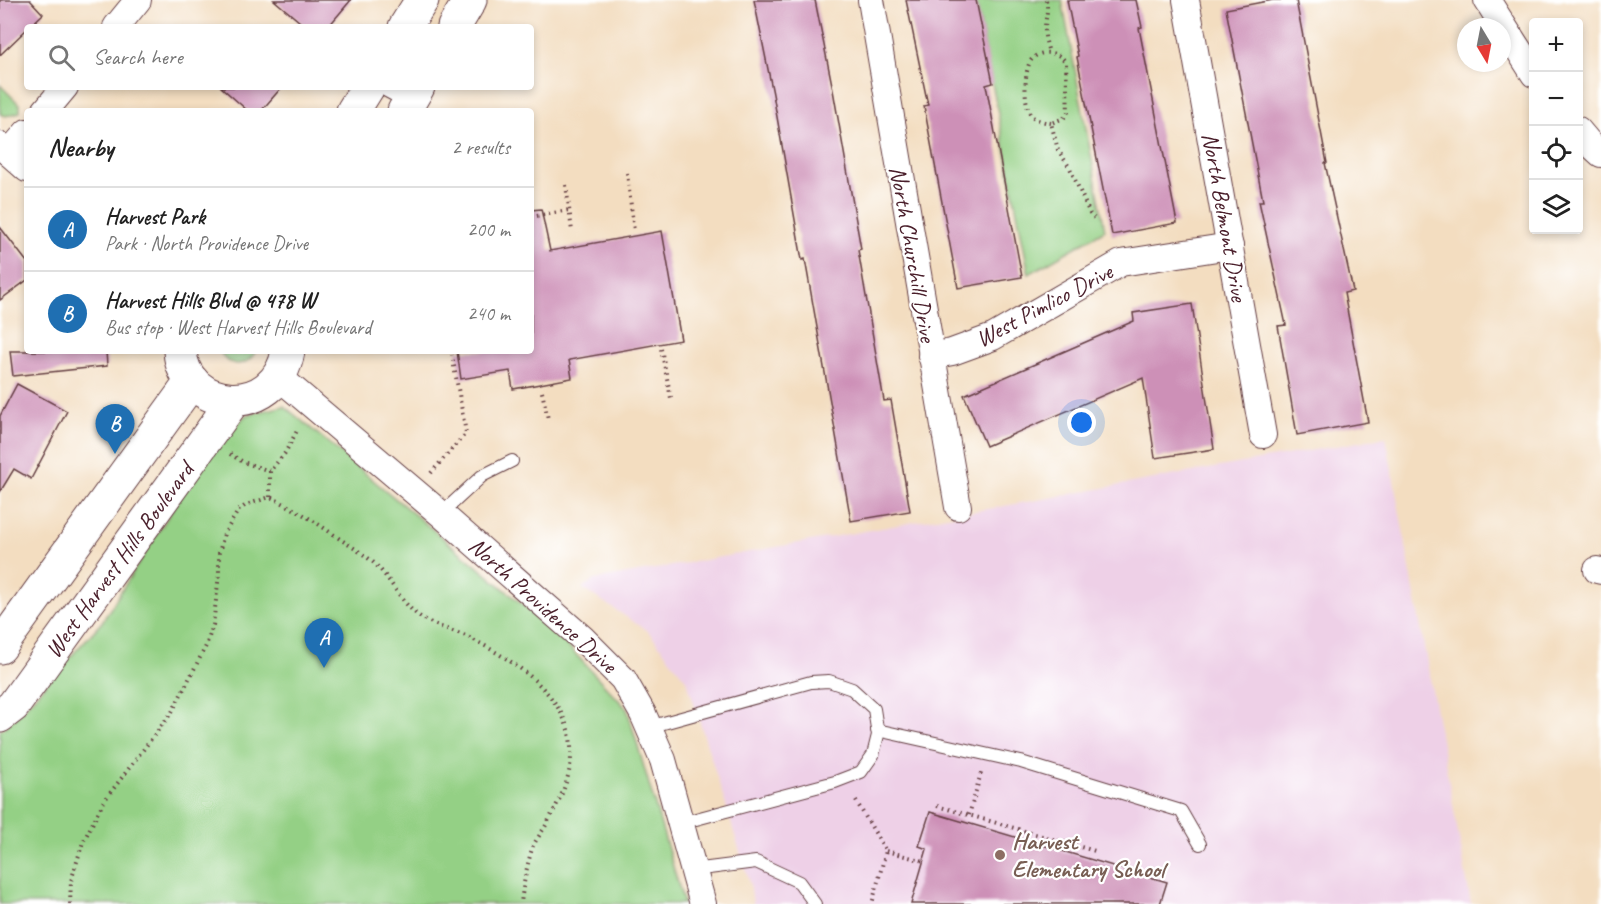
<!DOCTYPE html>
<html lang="en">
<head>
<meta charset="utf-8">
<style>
	:root { --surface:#fff; --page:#f6f6f6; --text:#222; --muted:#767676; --line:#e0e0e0; --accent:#1f6fb2 }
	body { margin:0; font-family:Caveat,sans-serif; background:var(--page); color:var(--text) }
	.controls { position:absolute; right:18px; top:18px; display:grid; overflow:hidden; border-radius:6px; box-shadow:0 3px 9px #0003 }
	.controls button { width:54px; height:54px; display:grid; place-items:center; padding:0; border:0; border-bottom:2px solid var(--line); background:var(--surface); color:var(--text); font:30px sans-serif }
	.compass { position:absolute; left:1457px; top:18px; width:54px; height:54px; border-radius:50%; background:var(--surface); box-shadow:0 3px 9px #0003; rotate:170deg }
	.you { position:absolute; left:1082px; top:423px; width:21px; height:21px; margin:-15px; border:4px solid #fff; border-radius:50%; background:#1a73e8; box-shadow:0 0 0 9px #1a73e833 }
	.badge { display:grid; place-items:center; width:39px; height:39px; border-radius:50%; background:var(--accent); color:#fff; font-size:20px; font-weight:700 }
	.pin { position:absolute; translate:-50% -50px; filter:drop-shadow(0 2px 3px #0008) }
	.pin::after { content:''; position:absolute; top:32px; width:21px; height:18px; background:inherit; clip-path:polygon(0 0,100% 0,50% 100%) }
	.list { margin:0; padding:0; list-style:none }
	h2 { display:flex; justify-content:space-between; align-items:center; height:78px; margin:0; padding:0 24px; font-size:26px }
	h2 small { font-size:20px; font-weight:400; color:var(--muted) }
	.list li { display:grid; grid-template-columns:39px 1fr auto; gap:18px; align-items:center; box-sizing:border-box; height:84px; padding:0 24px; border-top:2px solid var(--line) }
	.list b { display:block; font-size:22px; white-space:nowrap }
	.list p { margin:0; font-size:20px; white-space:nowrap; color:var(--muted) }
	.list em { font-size:20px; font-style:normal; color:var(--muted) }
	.icon { flex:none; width:33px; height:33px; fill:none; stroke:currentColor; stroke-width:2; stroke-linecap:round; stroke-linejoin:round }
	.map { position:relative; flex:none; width:1601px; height:904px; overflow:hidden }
	.search { position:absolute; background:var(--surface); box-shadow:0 3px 9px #0003; left:24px; top:24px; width:510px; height:66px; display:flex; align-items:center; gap:15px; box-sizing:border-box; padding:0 21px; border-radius:6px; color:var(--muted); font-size:22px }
	.panel { position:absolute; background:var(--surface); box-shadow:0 3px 9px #0003; left:24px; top:108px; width:510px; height:246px; border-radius:6px }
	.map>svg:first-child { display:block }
</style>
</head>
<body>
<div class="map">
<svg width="1601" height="904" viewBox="0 0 1601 904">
	<rect width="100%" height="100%" fill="#fff"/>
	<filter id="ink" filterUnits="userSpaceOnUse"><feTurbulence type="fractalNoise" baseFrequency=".0167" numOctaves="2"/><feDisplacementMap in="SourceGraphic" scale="12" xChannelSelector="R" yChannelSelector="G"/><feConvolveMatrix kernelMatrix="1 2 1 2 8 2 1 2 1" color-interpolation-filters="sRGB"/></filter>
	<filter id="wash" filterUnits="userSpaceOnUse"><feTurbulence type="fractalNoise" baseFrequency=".008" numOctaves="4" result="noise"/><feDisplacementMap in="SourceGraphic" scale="24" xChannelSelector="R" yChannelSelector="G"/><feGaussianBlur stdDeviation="1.35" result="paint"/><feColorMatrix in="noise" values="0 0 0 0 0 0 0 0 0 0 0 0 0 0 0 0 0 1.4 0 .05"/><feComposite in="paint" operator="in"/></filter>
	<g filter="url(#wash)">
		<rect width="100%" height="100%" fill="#f3ddc0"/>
		<!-- built -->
		<path fill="#eed0e7" d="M 1386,437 L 1471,904 L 753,904 L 751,888 L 723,796 L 687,681 L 648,631 L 582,588 L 594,580 Z"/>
		<!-- green -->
		<g fill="#94d085" stroke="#6f7858" stroke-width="1.5">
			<path d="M 976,0 L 1062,0 L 1105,230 L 1029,274 Z"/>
			<path d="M 0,85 L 20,105 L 20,112 L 6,116 L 0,114 Z"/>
			<path d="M 220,351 L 256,351 C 247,368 228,368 220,351 Z"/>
			<path d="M 284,406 L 551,628 L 627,709 L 684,904 L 0,904 L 0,731 L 15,718 L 102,622 L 204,459 L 246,415 Z"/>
		</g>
		<g id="blocks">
			<!-- building -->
			<g fill="#cd90b7">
				<path d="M 0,0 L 30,0 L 43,14 L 29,27 L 27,27 L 27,29 L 0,55 Z"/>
				<path d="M 274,0 L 351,0 L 328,27 L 306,27 Z"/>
				<path d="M 754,0 L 815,0 L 833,90 L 861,249 L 858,250 L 884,401 L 891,400 L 910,511 L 851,521 L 805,259 L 802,260 L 773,94 Z"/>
				<path d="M 906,0 L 976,0 L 993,83 L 986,85 L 1022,277 L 958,288 L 924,106 L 928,105 Z"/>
				<path d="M 1067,0 L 1136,0 L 1142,27 L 1139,28 L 1177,223 L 1112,235 L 1077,57 L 1078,56 Z"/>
				<path d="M 1273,0 L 1296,0 L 1327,163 L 1325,163 L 1353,291 L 1344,293 L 1368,422 L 1297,435 L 1278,326 L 1286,325 L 1259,201 L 1263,201 L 1226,9 Z"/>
				<path d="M 221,87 L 282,87 L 261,111 L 248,111 Z"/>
				<path d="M 541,209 L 550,251 L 662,231 L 681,340 L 569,360 L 572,378 L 513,389 L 510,371 L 461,379 L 457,351 L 531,351 L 531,210 Z"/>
				<path d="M 0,227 L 27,262 L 27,280 L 0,300 Z"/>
				<path d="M 1192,304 L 1214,449 L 1155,458 L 1143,378 L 986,446 L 964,395 L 1134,321 L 1133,313 Z"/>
				<path d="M 10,351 L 106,351 L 107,366 L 13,376 Z"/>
				<path d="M 17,384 L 67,411 L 31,479 L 14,469 L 0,492 L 0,416 Z"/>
				<path d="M 930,812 L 1167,882 L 1160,904 L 911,904 L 927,849 L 919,846 Z"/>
			</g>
		</g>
	</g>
	<g filter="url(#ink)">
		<use href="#blocks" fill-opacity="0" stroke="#633c41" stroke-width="1.5"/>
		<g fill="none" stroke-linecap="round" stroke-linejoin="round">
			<defs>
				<g id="lane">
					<path d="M 379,87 L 409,103"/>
					<path d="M 441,514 L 482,476 L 512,461"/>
					<path d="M 649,727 L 811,682 L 829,681 L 852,689 L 874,709 L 878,735 L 873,755 L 861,772 L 835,782 L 681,823"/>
					<path d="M 877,730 L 1021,762 L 1181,811 L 1200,844"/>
					<path d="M 693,870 L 756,862 L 799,882 L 815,904"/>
				</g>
				<g id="street">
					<path d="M 871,0 L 958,507"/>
					<path d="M 1186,0 L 1263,435"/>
					<path d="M 1487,0 L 1534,74"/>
					<path d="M 116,27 L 138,0"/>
					<path d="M 45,111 L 65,87"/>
					<path d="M 1578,130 L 1589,143 L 1601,154"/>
					<path d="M 0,145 L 27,169"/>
					<path d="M 9,153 L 27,132"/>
					<path d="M 931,356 L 952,352 L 993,337 L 1121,263 L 1230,246"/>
					<path d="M 279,377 L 441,514 L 582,638 L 623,679 L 643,714 L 663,760 L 703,904"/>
					<path d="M 1597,570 L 1601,571"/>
				</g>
				<g id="secondary">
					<path d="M 405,27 L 422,0"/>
					<path d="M 454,27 L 470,0"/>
					<path d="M 353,111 L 368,87"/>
					<path d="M 404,111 L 418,87"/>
					<path d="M 180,351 C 184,412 277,419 288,351"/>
					<path d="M 0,647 L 192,381"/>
					<path d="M 0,716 L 13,706 L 234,400"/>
				</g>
			</defs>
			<!-- lane casing -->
			<use href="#lane" stroke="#633c41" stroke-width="14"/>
			<!-- street casing -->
			<use href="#street" stroke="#633c41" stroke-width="28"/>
			<!-- secondary casing -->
			<use href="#secondary" stroke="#633c41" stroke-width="35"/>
			<!-- path -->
			<g stroke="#633c41" stroke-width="4" stroke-dasharray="1.5 4.5" stroke-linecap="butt">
				<path d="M 1046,0 C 1049,11 1045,18 1045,29 C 1044,37 1047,45 1049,53"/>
				<path d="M 1051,123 C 1045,122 1038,121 1033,117 C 1023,109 1024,73 1030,62 C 1037,49 1059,50 1066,63 L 1068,112 L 1064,118 L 1051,123 L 1058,150 L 1070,168 L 1090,214 L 1094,218"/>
				<path d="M 627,173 L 634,231"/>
				<path d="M 566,185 L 572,231"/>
				<path d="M 531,217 L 569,210"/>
				<path d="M 661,349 L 671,398"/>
				<path d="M 542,392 L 548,419"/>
				<path d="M 230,454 L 243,462 L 270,471"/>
				<path d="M 431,473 L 466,433 L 452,355"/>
				<path d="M 270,497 L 270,471 L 285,453 L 298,429"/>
				<path d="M 856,801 L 886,851 L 872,904"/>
				<path d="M 937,806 L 1095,851"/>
				<path d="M 969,815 L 981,773"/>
				<path d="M 886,851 L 924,861"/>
				<path d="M 70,904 L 71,881 L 83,842 L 104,801 L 172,712 L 206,646 L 213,625 L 219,575 L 219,553 L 224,534 L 238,511 L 246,505 L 270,497 C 295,508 317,523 340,539 C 352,547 366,555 376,565 C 390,579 399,598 413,611 C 429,626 452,629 470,638 C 513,660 567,694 571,746 C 573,777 559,801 545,827 C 541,833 536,840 533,846 C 528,860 522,890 521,904"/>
			</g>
			<!-- lane -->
			<use href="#lane" stroke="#fff" stroke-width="12"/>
			<!-- street -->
			<use href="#street" stroke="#fff" stroke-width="26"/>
			<!-- secondary -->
			<use href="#secondary" stroke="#fff" stroke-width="33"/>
		</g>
	</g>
	<!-- markers -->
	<circle fill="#8d6e63" stroke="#fff" stroke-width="2" cx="1000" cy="855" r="6"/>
	<g text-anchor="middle" stroke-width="4.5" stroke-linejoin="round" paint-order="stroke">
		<!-- street labels -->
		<g font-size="24" fill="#4a1f2b" stroke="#fff">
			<text transform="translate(1225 217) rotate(80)" y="8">North Belmont Drive</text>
			<text transform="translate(913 254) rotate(80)" y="8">North Churchill Drive</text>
			<text transform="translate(1044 305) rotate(-28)" y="8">West Pimlico Drive</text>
			<text transform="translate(119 560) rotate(-54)" y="8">West Harvest Hills Boulevard</text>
			<text transform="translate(543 605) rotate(42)" y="8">North Providence Drive</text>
		</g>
		<!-- education labels -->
		<g font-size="24" font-weight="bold" fill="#785e54" stroke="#fff" text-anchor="start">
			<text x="1012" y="849">Harvest<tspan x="1012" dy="28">Elementary School</tspan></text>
		</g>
	</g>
</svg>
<div class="controls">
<button>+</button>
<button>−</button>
<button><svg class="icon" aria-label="locate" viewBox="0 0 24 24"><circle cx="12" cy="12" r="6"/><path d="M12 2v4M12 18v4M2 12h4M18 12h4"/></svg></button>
<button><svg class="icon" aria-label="layers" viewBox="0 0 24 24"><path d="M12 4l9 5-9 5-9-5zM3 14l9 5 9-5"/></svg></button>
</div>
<svg class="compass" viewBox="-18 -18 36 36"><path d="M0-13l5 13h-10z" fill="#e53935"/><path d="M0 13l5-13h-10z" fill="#767676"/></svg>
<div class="you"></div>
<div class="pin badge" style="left:324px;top:668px">A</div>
<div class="pin badge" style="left:115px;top:454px">B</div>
<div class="search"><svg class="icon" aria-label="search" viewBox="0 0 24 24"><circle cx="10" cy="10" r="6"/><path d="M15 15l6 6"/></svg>Search here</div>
<section class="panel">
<h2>Nearby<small>2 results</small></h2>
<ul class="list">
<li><span class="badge">A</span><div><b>Harvest Park</b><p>Park · North Providence Drive</p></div><em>200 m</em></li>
<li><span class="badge">B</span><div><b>Harvest Hills Blvd @ 478 W</b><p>Bus stop · West Harvest Hills Boulevard</p></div><em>240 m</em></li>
</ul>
</section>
</div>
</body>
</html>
